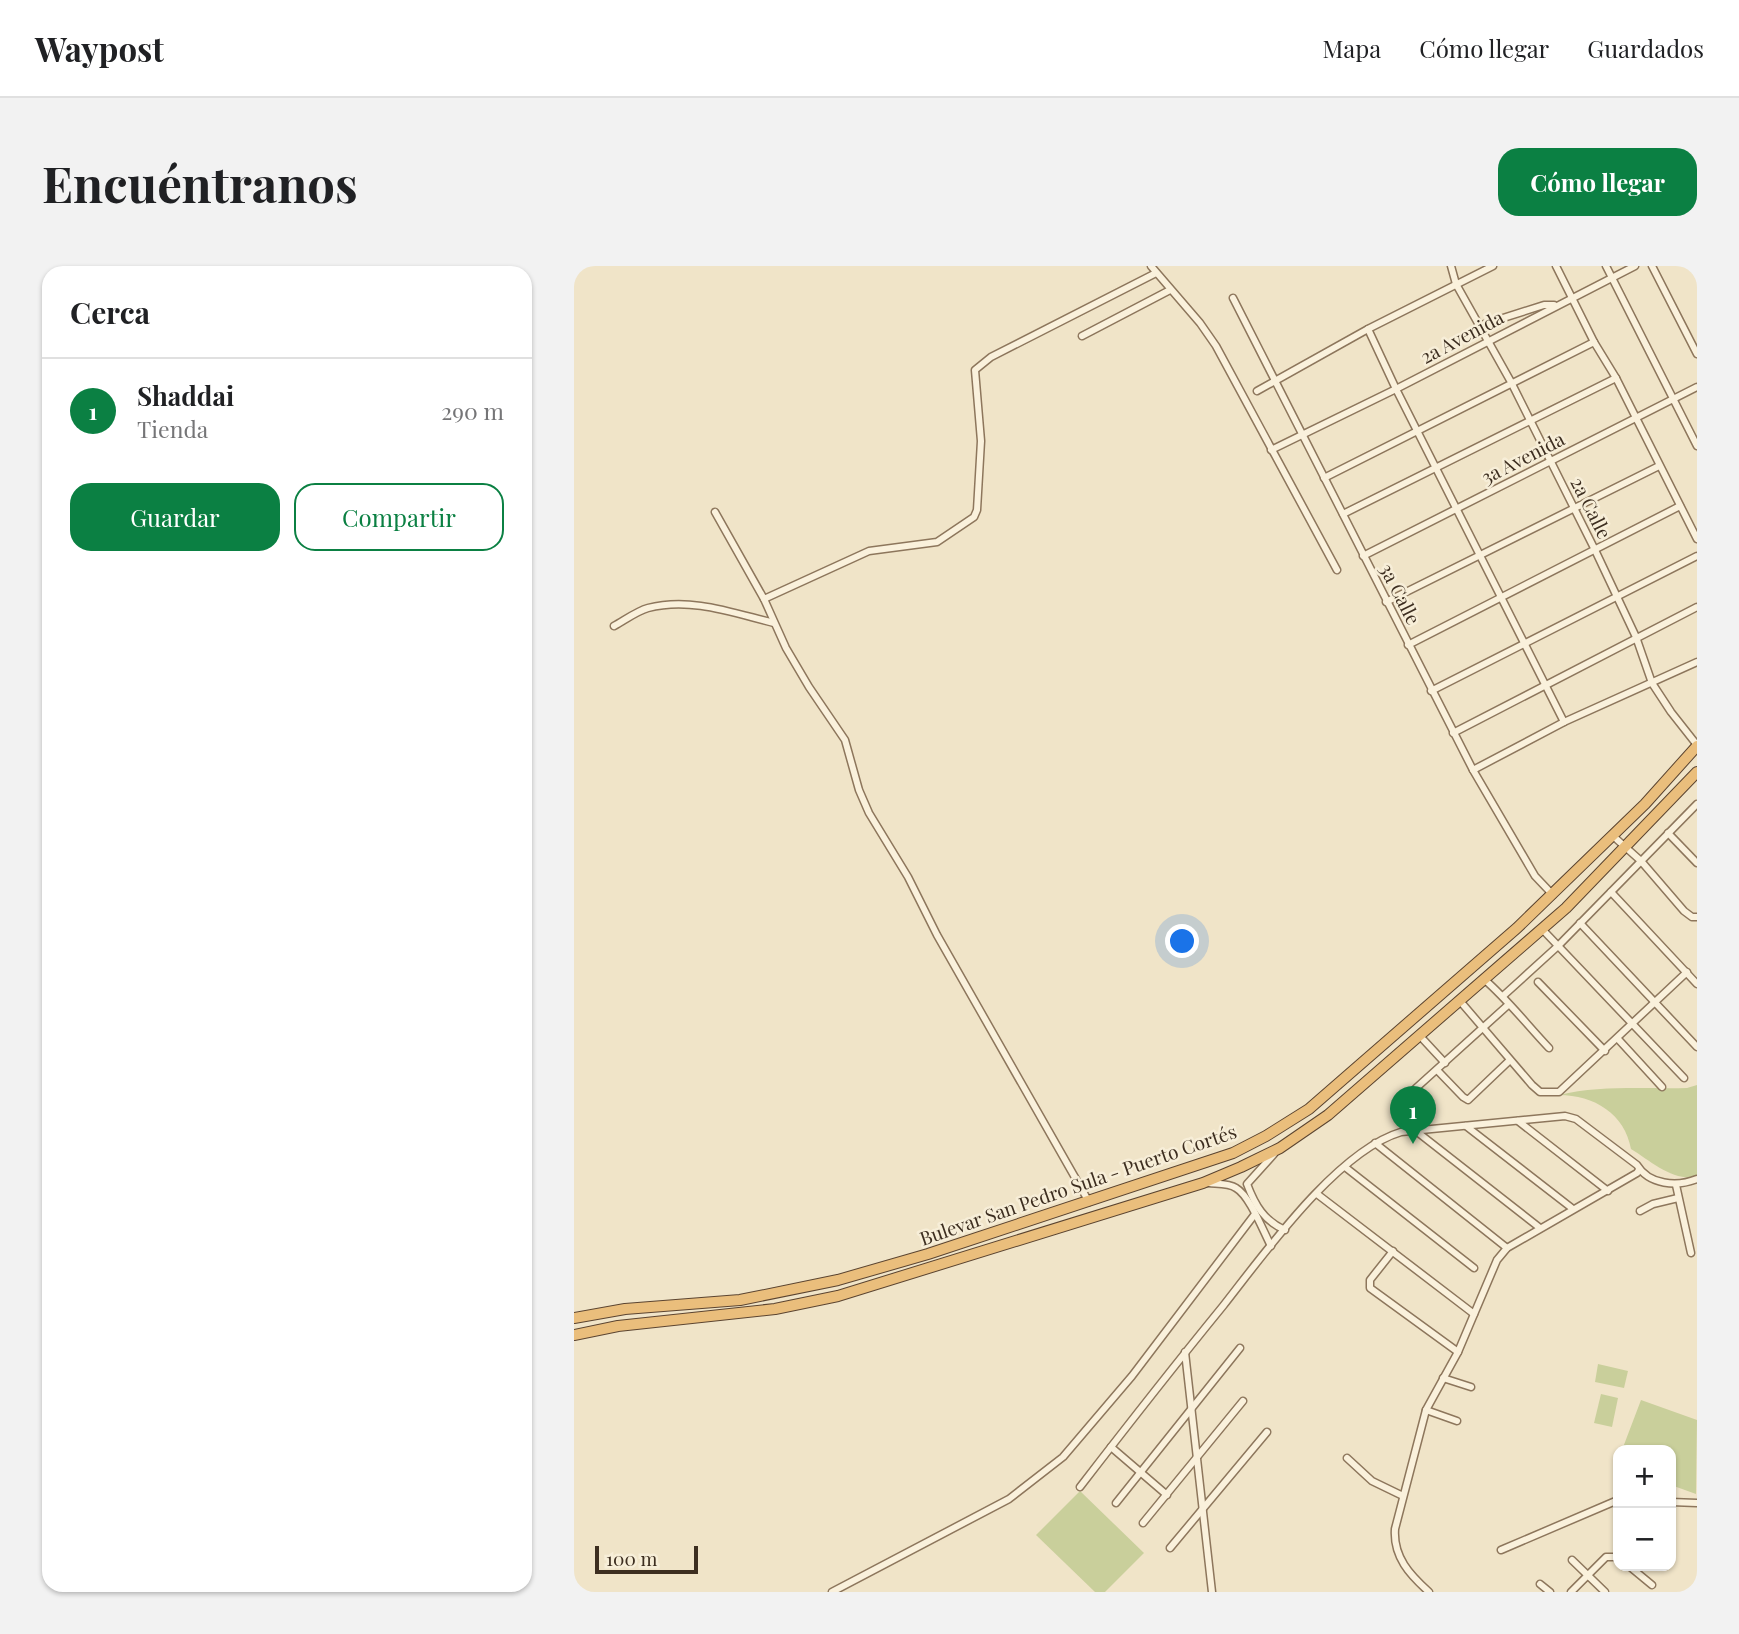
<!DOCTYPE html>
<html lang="es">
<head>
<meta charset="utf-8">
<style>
	:root { --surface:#fff; --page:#f2f2f2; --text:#202124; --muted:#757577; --line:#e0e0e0; --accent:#0b8043 }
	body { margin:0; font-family:"Playfair Display",serif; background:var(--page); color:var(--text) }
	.controls { position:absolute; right:21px; bottom:21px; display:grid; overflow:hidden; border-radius:14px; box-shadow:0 2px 5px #0004 }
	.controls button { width:63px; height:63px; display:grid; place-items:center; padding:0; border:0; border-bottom:2px solid var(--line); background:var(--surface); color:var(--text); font:35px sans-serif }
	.scale { position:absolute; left:21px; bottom:18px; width:103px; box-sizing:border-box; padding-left:7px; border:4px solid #3d2e20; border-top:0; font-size:19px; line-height:24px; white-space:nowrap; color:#3d2e20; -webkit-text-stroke:5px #f7eed8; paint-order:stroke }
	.you { position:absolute; left:609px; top:676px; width:24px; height:24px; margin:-18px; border:5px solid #fff; border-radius:50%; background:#1a73e8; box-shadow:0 0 0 10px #1a73e833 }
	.badge { display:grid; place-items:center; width:46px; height:46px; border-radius:50%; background:var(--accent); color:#fff; font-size:23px; font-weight:700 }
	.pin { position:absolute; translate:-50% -58px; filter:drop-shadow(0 2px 4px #0008) }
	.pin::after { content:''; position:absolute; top:37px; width:24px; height:21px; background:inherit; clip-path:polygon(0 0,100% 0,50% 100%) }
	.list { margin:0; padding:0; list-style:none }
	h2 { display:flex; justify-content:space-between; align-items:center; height:91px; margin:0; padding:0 28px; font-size:30px }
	h2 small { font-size:23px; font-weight:400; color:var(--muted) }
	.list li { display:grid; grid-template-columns:46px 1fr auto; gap:21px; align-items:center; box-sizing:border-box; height:105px; padding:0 28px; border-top:2px solid var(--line) }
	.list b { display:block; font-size:26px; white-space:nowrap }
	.list p { margin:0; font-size:23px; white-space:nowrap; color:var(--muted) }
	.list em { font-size:23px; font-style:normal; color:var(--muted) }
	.actions { display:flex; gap:14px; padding:21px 28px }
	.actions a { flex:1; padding:16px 0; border:2px solid var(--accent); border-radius:21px; text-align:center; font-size:24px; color:var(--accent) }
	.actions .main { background:var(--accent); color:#fff }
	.map { position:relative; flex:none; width:1123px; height:1326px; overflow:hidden; border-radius:21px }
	header { display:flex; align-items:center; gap:42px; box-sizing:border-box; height:98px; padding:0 35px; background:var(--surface); border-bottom:2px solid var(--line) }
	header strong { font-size:33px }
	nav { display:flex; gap:38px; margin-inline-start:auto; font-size:24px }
	.intro { display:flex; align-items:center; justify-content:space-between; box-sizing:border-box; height:168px; padding:0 42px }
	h1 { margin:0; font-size:49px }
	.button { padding:18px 32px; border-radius:21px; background:var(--accent); color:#fff; font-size:24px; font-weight:700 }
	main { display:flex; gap:42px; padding:0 42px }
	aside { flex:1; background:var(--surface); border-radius:21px; box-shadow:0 2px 5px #0004 }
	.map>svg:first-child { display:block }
</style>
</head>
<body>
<header>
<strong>Waypost</strong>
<nav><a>Mapa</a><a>Cómo llegar</a><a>Guardados</a></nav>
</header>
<div class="intro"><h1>Encuéntranos</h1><a class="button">Cómo llegar</a></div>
<main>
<aside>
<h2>Cerca<small></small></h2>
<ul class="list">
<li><span class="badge">1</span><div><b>Shaddai</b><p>Tienda</p></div><em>290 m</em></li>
</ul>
<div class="actions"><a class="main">Guardar</a><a>Compartir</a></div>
</aside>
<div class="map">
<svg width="1123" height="1326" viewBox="0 0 1123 1326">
	<rect width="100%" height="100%" fill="#f0e4c8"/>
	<!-- green -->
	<g fill="#c9cf9b">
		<path d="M 1123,819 L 1123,911 C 1098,915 1078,896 1057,883 C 1051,848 1020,829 985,829 C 1026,819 1071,823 1113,822 Z"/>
		<path d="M 1024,1098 L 1054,1105 L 1050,1122 L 1021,1116 Z"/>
		<path d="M 1027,1128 L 1044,1132 L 1038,1161 L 1020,1157 Z"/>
		<path d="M 1067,1134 L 1123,1154 L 1122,1228 L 1097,1219 L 1097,1184 L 1048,1184 Z"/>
		<path d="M 506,1225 L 570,1287 L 531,1326 L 521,1326 L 462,1269 Z"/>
	</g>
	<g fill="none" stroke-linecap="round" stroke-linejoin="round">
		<defs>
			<g id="minor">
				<path d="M 577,0 L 626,57 L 642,80 L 763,304"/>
				<path d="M 877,0 L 882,18 L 937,116 L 1021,284 L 1062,371 L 1078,417 L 1097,446 L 1123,479"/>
				<path d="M 982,0 L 1020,76 L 1042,112 L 1123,273"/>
				<path d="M 1032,0 L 1123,180"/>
				<path d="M 1078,0 L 1123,88"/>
				<path d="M 659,32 L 899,504 L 961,610 L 979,629"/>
				<path d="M 904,60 L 970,39 L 980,39"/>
				<path d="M 794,63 L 822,123 L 990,456"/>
				<path d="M 508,70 L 596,24"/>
				<path d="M 683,125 L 794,63 L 919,0"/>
				<path d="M 697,184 L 822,123 L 1061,0"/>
				<path d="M 750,212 L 1020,76"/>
				<path d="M 141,246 L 190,333 L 295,285 L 363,276 L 400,251 L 403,244 L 407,175 L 401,104 L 417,91 L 582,7"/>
				<path d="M 769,248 L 1042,112"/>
				<path d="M 789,290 L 1123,121"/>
				<path d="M 190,333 L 212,382 L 235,421 L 271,474 L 285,524 L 295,547 L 334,611 L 363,669 L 515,936"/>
				<path d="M 812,336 L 1085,200"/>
				<path d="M 40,360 C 51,354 63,345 74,342 C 117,331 159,347 200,357"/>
				<path d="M 834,379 L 1106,240"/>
				<path d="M 857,425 L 1123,290"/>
				<path d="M 879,467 L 1123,341"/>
				<path d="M 899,504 L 990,456 L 1123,396"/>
				<path d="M 1094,567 L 1123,597"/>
				<path d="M 1039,570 L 1067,595 L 1110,645 L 1118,651 L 1123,651"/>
				<path d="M 1037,626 L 1123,718"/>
				<path d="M 1006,657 L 1123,781"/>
				<path d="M 968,663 L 1110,812"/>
				<path d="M 911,714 C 934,734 954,760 975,782"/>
				<path d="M 964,716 L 1031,785"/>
				<path d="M 929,730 L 984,680 L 1123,538"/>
				<path d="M 886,735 L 958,819 L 966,826 L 985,826 L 1113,706"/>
				<path d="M 846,770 L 871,797"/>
				<path d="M 1044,773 L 1088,821"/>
				<path d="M 863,804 L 889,831 L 894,834 L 936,794"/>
				<path d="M 831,832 L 934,739"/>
				<path d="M 944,855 L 1034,925"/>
				<path d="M 892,860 L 999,943"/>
				<path d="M 842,865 L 966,962"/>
				<path d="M 801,877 L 933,982"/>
				<path d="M 700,888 L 673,918 C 681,939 690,955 711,964"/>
				<path d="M 771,901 L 900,1002"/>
				<path d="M 634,917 C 642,918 655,917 662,922 C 676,930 689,965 697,980"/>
				<path d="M 1102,919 L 1117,987"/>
				<path d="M 743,928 L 900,1048"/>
				<path d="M 1066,945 L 1079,938 L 1104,932"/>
				<path d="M 819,985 L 796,1014 L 796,1022 L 884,1086"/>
				<path d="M 611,1086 L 638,1326"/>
				<path d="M 869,1112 L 897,1121"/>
				<path d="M 852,1144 L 883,1155"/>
				<path d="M 537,1181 L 593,1229"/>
				<path d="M 773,1192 L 798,1215 L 829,1230"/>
				<path d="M 506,1221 C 553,1160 600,1100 649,1040 C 690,988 763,885 827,866 L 991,850 L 1002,853 L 1063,899 C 1075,919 1103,921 1123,913"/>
				<path d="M 1097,1236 L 1123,1237"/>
				<path d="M 542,1237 L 666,1082"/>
				<path d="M 569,1257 L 669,1135"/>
				<path d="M 596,1282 L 693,1166"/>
				<path d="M 927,1284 L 1044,1234"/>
				<path d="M 998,1294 L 1031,1326"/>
				<path d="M 1055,1300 L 1078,1319"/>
				<path d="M 966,1318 L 976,1326"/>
				<path d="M 258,1326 L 435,1233 L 489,1191 L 558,1110 L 681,948"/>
				<path d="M 855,1326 C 836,1309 819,1291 821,1263 L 852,1144 L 884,1086 L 923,994 L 933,982 L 1063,907 L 1065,904"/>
				<path d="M 997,1326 L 1032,1291 L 1044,1291"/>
			</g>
			<g id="trunk">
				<path d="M 0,1052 L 51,1043 L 166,1034 L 264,1014 L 354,988 L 659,887 L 692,870 L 735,843 L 943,662 L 1071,538 L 1123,480"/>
				<path d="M 0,1069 L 44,1060 L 201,1043 L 264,1030 L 629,917 L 667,901 L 706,882 L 754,849 L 992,642 L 1123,506"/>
			</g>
		</defs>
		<!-- minor casing -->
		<use href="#minor" stroke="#8d765c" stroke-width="9"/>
		<!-- trunk casing -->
		<use href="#trunk" stroke="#5b4430" stroke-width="12"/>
		<!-- minor -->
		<use href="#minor" stroke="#faf1dc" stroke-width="6"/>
		<!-- trunk -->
		<use href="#trunk" stroke="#eabe7c" stroke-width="10"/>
	</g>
	<g text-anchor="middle" stroke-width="5" stroke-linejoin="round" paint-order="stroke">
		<!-- street labels -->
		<g font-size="19" fill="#3d2e20" stroke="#f7eed8">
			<text transform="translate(888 71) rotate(-28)" y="7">2a Avenida</text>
			<text transform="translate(949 192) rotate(-27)" y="7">3a Avenida</text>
			<text transform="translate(1017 242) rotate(63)" y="7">2a Calle</text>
			<text transform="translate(826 328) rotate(63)" y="7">3a Calle</text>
			<text transform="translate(504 919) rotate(-19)" y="7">Bulevar San Pedro Sula - Puerto Cortés</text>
		</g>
	</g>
</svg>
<div class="controls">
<button>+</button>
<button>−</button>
</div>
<div class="scale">100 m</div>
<div class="you"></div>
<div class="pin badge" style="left:839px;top:878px">1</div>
</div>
</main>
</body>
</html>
